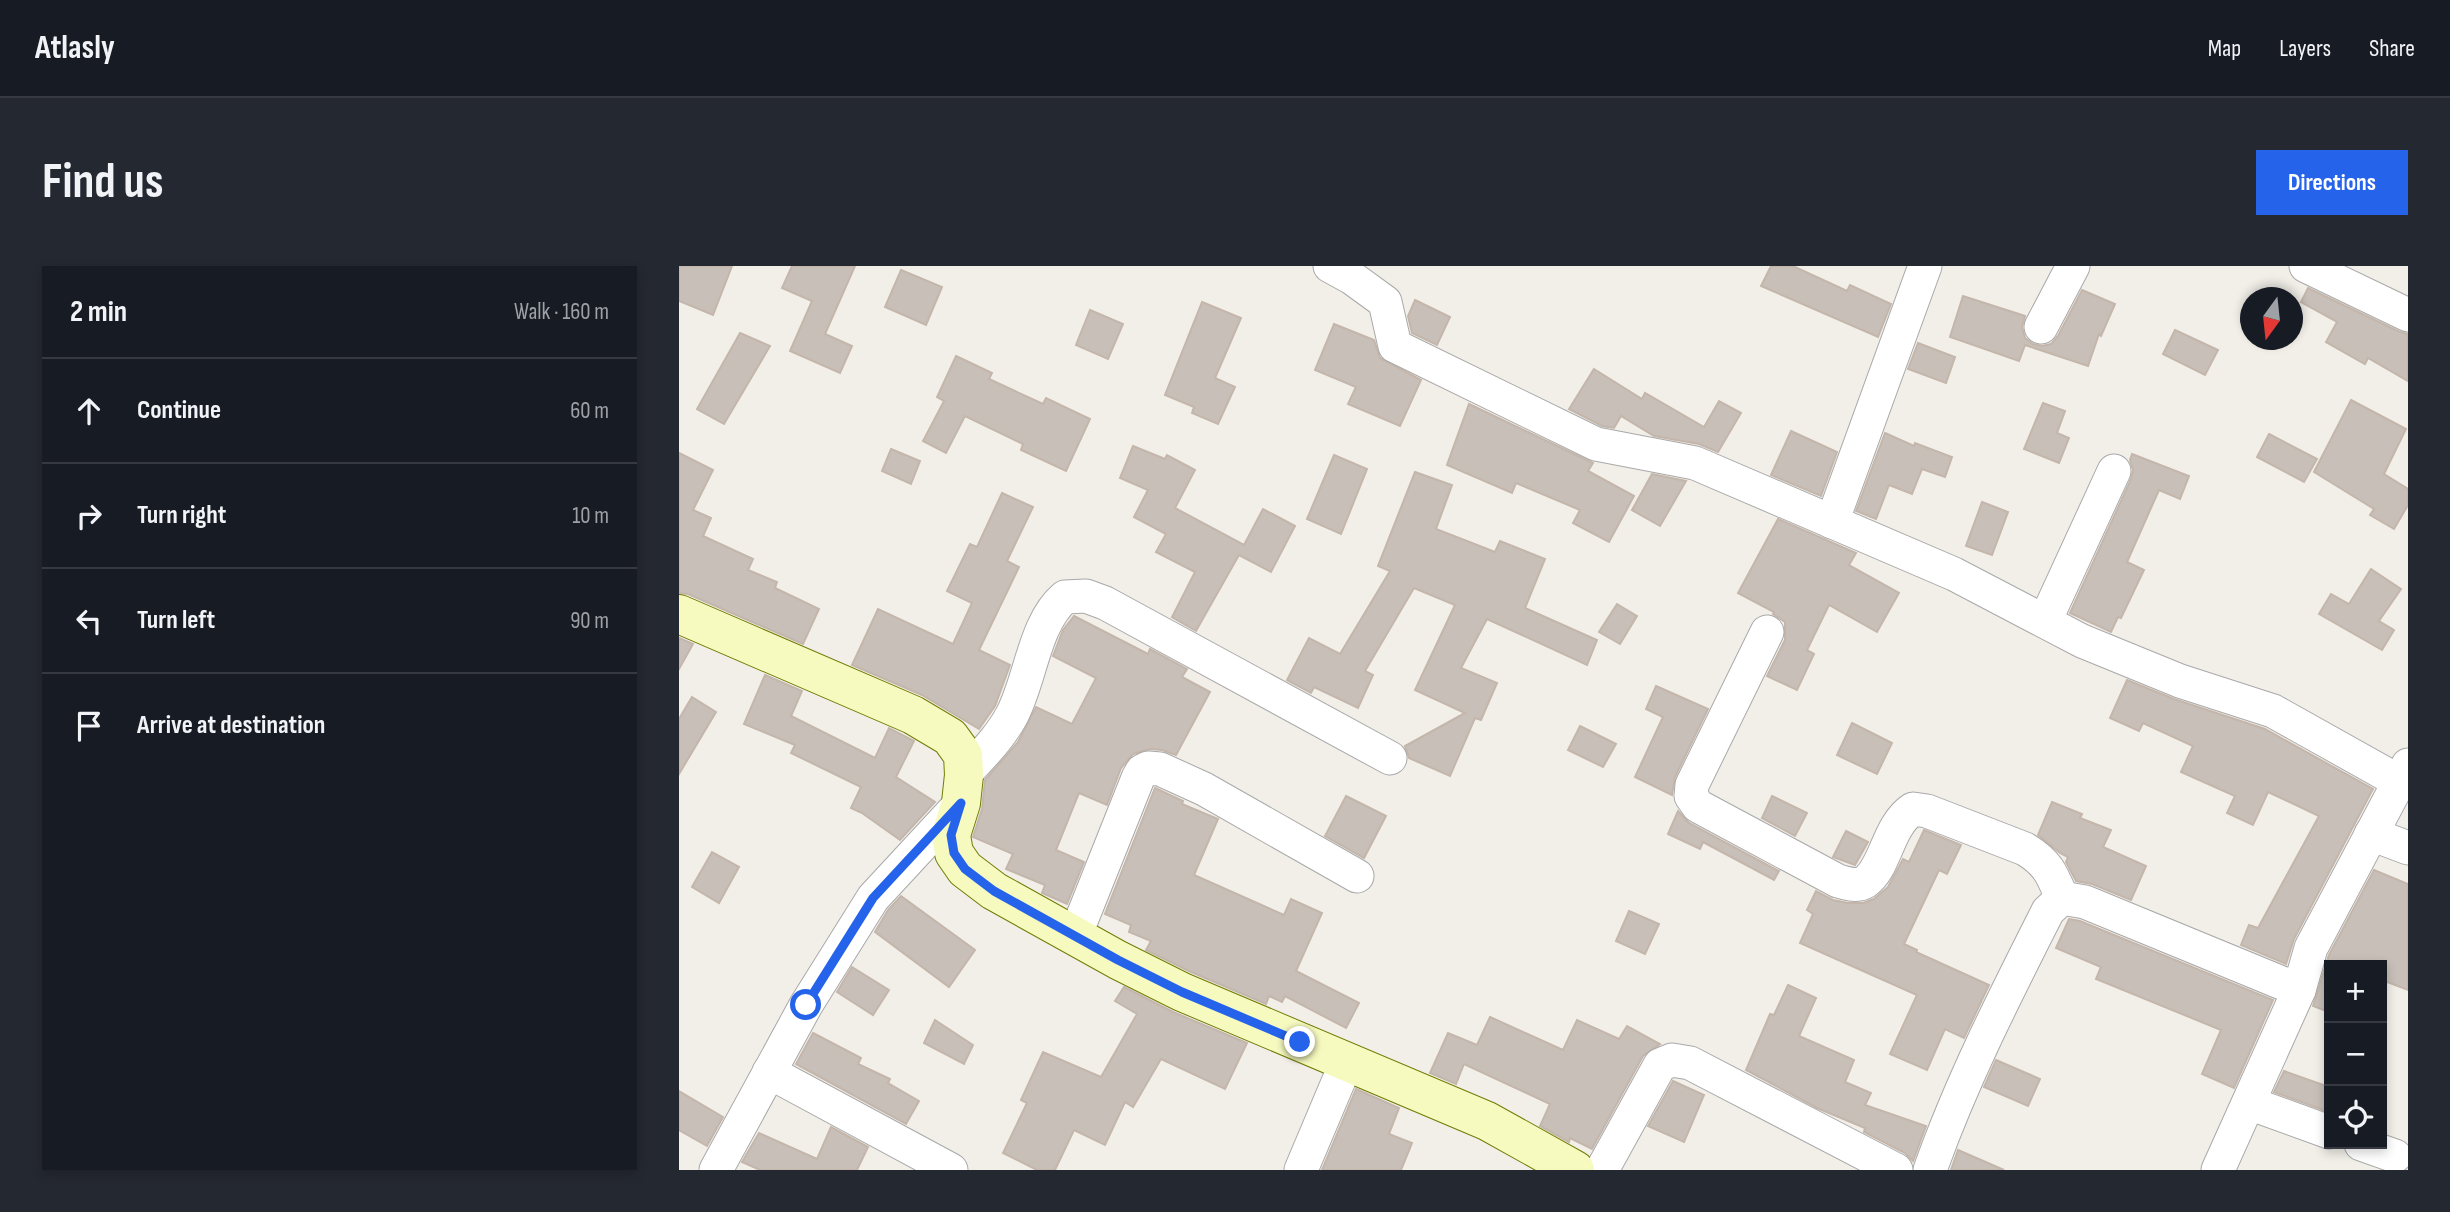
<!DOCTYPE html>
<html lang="en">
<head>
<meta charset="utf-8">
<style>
	:root { --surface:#171b24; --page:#242831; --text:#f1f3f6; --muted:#9ea1a6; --line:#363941; --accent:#2563eb }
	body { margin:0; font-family:"Sofia Sans Condensed",sans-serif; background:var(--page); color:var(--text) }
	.controls { position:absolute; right:21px; bottom:21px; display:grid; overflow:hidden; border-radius:0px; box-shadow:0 4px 10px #0003 }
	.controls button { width:63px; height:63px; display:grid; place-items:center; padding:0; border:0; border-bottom:2px solid var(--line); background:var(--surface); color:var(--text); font:35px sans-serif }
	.compass { position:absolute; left:1561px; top:21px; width:63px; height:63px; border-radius:50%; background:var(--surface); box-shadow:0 4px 10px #0003; rotate:195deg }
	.stop { position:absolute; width:21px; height:21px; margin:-16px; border:5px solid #2563eb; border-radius:50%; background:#fff }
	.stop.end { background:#2563eb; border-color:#fff; box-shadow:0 2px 7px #0008 }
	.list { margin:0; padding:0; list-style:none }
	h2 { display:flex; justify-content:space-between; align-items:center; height:91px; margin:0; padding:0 28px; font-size:30px }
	h2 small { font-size:23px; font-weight:400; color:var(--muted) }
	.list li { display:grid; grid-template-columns:46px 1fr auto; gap:21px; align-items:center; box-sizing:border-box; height:105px; padding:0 28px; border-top:2px solid var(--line) }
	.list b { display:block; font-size:26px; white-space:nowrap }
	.list em { font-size:23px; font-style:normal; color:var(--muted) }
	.icon { flex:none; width:38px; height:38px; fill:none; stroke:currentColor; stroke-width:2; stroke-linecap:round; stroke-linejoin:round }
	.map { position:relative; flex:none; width:1729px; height:904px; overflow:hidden; border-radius:0px }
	header { display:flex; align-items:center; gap:42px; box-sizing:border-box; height:98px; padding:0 35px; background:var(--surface); border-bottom:2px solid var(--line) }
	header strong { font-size:33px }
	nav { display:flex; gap:38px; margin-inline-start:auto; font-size:24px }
	.intro { display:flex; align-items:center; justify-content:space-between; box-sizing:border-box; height:168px; padding:0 42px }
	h1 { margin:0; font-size:49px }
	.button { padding:18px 32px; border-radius:0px; background:var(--accent); color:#fff; font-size:24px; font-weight:700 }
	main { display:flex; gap:42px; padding:0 42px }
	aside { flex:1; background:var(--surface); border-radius:0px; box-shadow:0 4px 10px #0003 }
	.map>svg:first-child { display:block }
</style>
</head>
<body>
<header>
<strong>Atlasly</strong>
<nav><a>Map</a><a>Layers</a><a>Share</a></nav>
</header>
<div class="intro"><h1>Find us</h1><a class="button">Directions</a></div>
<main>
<aside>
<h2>2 min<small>Walk · 160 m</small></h2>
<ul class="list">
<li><svg class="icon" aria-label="ahead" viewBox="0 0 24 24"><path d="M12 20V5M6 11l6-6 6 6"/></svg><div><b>Continue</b></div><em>60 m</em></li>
<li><svg class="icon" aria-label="right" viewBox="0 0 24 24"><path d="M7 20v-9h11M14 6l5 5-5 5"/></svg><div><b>Turn right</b></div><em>10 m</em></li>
<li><svg class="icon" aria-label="left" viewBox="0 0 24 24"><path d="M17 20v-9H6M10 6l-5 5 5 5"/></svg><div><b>Turn left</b></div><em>90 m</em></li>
<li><svg class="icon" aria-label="arrive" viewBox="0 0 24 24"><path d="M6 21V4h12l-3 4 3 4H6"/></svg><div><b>Arrive at destination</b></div></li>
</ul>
</aside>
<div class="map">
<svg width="1729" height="904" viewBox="0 0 1729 904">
	<rect width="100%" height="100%" fill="#f2efe9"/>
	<!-- building -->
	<g fill="#c7bfb8" stroke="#c4b6ab" stroke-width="2">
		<path d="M 0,0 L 53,0 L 34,49 L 0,35 Z"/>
		<path d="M 113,0 L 176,0 L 146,68 L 173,80 L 161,107 L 111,85 L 133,35 L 103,22 Z"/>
		<path d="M 1092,0 L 1114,0 L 1168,25 L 1171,19 L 1212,38 L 1199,71 L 1082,20 Z"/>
		<path d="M 222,4 L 263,21 L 247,59 L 206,41 Z"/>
		<path d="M 1629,22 L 1721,66 L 1729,68 L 1729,115 L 1689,92 L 1686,98 L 1647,76 L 1658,56 L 1622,36 Z"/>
		<path d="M 1403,24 L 1436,38 L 1422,70 L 1420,68 L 1409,100 L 1346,79 L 1340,95 L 1271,71 L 1284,30 L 1346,50 L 1343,61 L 1346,72 L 1354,78 L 1363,80 L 1372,78 L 1379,70 Z"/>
		<path d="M 736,34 L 771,51 L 758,79 L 733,67 L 729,50 Z"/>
		<path d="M 523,36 L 562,52 L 536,112 L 556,121 L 539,158 L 513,147 L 515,141 L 486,129 Z"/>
		<path d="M 411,44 L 444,58 L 429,93 L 397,79 Z"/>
		<path d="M 655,58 L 695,74 L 701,92 L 742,114 L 721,160 L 669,138 L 677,121 L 636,104 Z"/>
		<path d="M 1496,64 L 1539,84 L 1526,109 L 1484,88 Z"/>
		<path d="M 61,67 L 91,80 L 45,158 L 18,143 Z"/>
		<path d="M 1239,77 L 1276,91 L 1267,117 L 1229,103 Z"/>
		<path d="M 277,90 L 313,107 L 310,113 L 364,138 L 367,132 L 411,153 L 387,205 L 342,184 L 344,178 L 286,150 L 267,187 L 244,175 L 265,135 L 258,131 Z"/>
		<path d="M 915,103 L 963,133 L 966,127 L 1025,161 L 1040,135 L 1062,147 L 1039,186 L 1020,178 L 975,170 L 942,150 L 935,162 L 923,160 L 890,143 Z"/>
		<path d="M 1672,134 L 1727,163 L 1705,208 L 1729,223 L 1729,239 L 1715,263 L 1691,249 L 1695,243 L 1635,206 Z"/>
		<path d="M 1364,137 L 1386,145 L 1378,167 L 1390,172 L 1380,197 L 1345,183 Z"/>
		<path d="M 790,138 L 914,197 L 909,205 L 955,230 L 930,276 L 894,257 L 901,244 L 837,217 L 833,227 L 768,199 Z"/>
		<path d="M 1112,165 L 1158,186 L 1142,230 L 1092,209 Z"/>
		<path d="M 1206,167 L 1235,180 L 1236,177 L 1273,191 L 1266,211 L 1243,203 L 1233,228 L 1210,219 L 1197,253 L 1177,245 Z"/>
		<path d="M 1590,168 L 1638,193 L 1625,216 L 1578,191 Z"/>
		<path d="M 454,180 L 486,193 L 488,189 L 516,204 L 496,242 L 565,279 L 584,243 L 616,260 L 592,306 L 560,289 L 517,365 L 493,351 L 516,306 L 477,286 L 487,268 L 455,251 L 469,224 L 441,212 Z"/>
		<path d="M 212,183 L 241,195 L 232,218 L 203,205 Z"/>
		<path d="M 0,187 L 34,204 L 14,244 L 32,252 L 24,270 L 74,293 L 69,304 L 98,316 L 96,322 L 140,343 L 124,378 L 9,328 L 0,327 Z"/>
		<path d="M 1453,188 L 1510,210 L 1501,233 L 1480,224 L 1448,296 L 1465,304 L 1442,352 L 1439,351 L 1432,366 L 1391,347 L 1452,213 L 1454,204 L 1451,194 Z"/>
		<path d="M 655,189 L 688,203 L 662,268 L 628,253 Z"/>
		<path d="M 736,206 L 773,219 L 757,263 L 816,286 L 821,275 L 866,293 L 846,342 L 918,374 L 908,399 L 808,353 L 782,402 L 818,417 L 802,454 L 796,452 L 771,510 L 730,492 L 726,480 L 786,447 L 736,424 L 776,339 L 735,322 L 686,405 L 694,409 L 679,442 L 635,421 L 632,427 L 608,414 L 630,372 L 661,388 L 711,305 L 699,300 Z"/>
		<path d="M 973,208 L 1007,215 L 981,260 L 953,244 Z"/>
		<path d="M 323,227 L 354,241 L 328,295 L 340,301 L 300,384 L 331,399 L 316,440 L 300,463 L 243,429 L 173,399 L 199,343 L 274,378 L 293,337 L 268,325 L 291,278 L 298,281 Z"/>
		<path d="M 1303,236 L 1329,246 L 1313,289 L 1287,280 Z"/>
		<path d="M 1099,253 L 1177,287 L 1170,299 L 1220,327 L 1198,366 L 1150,339 L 1128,384 L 1135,388 L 1118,424 L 1088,410 L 1106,374 L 1106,356 L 1094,348 L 1095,346 L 1059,327 Z"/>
		<path d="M 1692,303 L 1722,323 L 1700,355 L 1715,364 L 1703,384 L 1640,348 L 1652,328 L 1670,338 Z"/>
		<path d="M 938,338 L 958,350 L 941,378 L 920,366 Z"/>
		<path d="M 395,350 L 469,388 L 471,383 L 508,403 L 503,411 L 531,426 L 497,489 L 483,484 L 471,483 L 454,488 L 442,502 L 428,539 L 400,527 L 377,584 L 405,596 L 388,638 L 363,627 L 366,619 L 327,603 L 334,588 L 294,571 L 303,543 L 306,514 L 339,476 L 357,441 L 393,458 L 417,412 L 374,390 L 384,364 Z"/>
		<path d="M 0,372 L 14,378 L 0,403 Z"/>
		<path d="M 86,409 L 123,425 L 112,450 L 196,492 L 210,462 L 235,475 L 217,511 L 256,536 L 221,574 L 183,547 L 172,542 L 182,521 L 112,487 L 116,479 L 65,458 Z"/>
		<path d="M 1448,414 L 1495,433 L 1586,463 L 1694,523 L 1615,673 L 1607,698 L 1562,679 L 1570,659 L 1579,662 L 1640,550 L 1589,526 L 1574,559 L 1548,547 L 1556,530 L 1502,506 L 1514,480 L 1464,457 L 1460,465 L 1431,452 Z"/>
		<path d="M 977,420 L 1029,443 L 996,511 L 993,529 L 956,511 L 984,451 L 967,443 Z"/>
		<path d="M 13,431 L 37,446 L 0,508 L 0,453 Z"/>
		<path d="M 1173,457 L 1213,477 L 1198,508 L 1158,489 Z"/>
		<path d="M 901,460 L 937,478 L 924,501 L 889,484 Z"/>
		<path d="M 476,522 L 504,535 L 503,538 L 539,553 L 515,609 L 605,649 L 612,633 L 643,647 L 617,705 L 680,737 L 667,762 L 606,730 L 603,736 L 590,730 L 587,738 L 512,706 L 467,684 L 472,675 L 450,666 L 452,659 L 426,648 Z"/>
		<path d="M 667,530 L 707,550 L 685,592 L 646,570 Z"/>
		<path d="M 1093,530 L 1128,547 L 1116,570 L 1083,552 Z"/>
		<path d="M 1373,536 L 1403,548 L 1401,552 L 1432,564 L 1424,581 L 1467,600 L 1452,634 L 1413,618 L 1397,615 L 1387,596 L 1389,591 L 1381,587 L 1359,569 Z"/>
		<path d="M 999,545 L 1010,557 L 1100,605 L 1095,614 L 1024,576 L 1021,583 L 989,568 Z"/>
		<path d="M 1245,564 L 1282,579 L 1268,608 L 1260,604 L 1225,678 L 1238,684 L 1237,686 L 1310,719 L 1285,772 L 1266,763 L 1248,804 L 1211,788 L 1238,729 L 1121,677 L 1134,648 L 1128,644 L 1137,625 L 1154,634 L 1169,637 L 1184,637 L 1195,633 L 1209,621 L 1224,593 L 1230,596 Z"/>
		<path d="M 1167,565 L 1189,576 L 1176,599 L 1154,591 Z"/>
		<path d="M 33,586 L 60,601 L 40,637 L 13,621 Z"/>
		<path d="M 1695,604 L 1729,618 L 1729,724 L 1703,714 L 1703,699 L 1650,699 L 1650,746 L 1634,740 L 1650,689 Z"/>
		<path d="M 222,630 L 296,684 L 270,721 L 196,666 L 209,644 Z"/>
		<path d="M 950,645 L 980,658 L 966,688 L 937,675 Z"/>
		<path d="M 1390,653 L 1401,655 L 1594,734 L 1555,822 L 1523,808 L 1542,764 L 1417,713 L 1422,701 L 1377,682 Z"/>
		<path d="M 173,701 L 210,724 L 194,749 L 158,726 Z"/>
		<path d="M 1109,719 L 1137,732 L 1120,770 L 1175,794 L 1166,816 L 1192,827 L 1186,839 L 1247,860 L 1234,895 L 1226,887 L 1185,866 L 1186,862 L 1138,842 L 1067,804 L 1091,748 L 1095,749 Z"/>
		<path d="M 445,721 L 494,746 L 568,777 L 546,823 L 482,793 L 454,841 L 446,836 L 426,879 L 395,864 L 376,904 L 358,904 L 324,887 L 348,837 L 342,834 L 364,786 L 422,811 L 458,748 L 436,735 Z"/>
		<path d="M 811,751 L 884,784 L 898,754 L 940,773 L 948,760 L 981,778 L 964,790 L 913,883 L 891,872 L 890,876 L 861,860 L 871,838 L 785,798 L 777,818 L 751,807 L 769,767 L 798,779 Z"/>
		<path d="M 256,754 L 294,779 L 285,798 L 245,777 Z"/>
		<path d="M 134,767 L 182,792 L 179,798 L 211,813 L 209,817 L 240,835 L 227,858 L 117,798 Z"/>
		<path d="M 1317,794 L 1361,813 L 1349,840 L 1305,821 Z"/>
		<path d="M 1605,805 L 1650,821 L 1650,846 L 1595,826 Z"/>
		<path d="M 994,815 L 1025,829 L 1005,876 L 969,860 Z"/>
		<path d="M 677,823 L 720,842 L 710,868 L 733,877 L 722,904 L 643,904 Z"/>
		<path d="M 0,825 L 44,851 L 28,880 L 0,864 Z"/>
		<path d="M 152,861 L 189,881 L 178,904 L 81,904 L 63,896 L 80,867 L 138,893 Z"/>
		<path d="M 1279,884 L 1325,904 L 1272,904 Z"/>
	</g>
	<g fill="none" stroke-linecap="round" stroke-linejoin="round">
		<defs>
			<g id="street">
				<path d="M 651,0 L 673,12 L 706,36 L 716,80 L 917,178 L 1016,197 L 1275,308 L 1403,375 L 1501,415 L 1594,445 L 1721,516"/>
				<path d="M 1627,0 L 1729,49"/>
				<path d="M 1362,61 L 1394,0"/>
				<path d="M 1153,256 L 1246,0"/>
				<path d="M 1366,355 L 1435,205"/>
				<path d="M 1088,366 L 1013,519 L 1012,530 L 1019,540 L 1159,615 C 1167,617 1178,621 1186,616 C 1207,602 1208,560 1234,543 L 1248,545 L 1346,583 C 1369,597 1373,608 1383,632"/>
				<path d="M 285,509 C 302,490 321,472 333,449 C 352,413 355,357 386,331 L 407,330 L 426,337 L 711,492"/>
				<path d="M 1692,568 L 1729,582"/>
				<path d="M 396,670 L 459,512 L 463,505 L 469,502 L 481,503 L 525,523 L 678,610"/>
				<path d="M 90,806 L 272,904"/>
				<path d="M 1570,837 L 1650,866"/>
				<path d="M 1682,878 L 1716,890"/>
				<path d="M 37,904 L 127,739 L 194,632 L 282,537"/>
				<path d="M 622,904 L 668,795"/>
				<path d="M 923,904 L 981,799 L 993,794 L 1011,797 L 1217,904"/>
				<path d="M 1251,904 C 1283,814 1326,730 1369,645 L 1383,632 L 1406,636 L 1620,724"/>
				<path d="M 1539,904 L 1620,724 L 1632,682 L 1729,499"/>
			</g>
			<path id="secondary" d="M 0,348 L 234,449 L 271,471 L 284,489 L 285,509 L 282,537 L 272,569 L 275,587 L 286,603 L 315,625 L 439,694 L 503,726 L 808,855 L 896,904"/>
		</defs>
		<!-- street casing -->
		<use href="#street" stroke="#a9a9a9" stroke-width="35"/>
		<!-- secondary casing -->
		<use href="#secondary" stroke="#707d05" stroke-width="40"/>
		<!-- street -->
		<use href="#street" stroke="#fff" stroke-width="33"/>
		<!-- secondary -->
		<use href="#secondary" stroke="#f7fabf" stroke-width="38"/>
	</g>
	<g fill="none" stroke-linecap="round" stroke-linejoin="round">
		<!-- route -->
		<path stroke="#2563eb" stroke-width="9" d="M 127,739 L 194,632 L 282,537 L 272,569 L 275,587 L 286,603 L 315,625 L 439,694 L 503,726 L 621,776"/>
	</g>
</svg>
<div class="controls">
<button>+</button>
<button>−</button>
<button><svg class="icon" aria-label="locate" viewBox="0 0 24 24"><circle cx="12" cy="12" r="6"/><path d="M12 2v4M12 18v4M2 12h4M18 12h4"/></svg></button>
</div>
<svg class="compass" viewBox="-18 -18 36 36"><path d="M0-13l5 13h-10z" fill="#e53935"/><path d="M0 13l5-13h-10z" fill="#9ea1a6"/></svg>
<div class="stop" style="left:127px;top:739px"></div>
<div class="stop end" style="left:621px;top:776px"></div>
</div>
</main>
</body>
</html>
